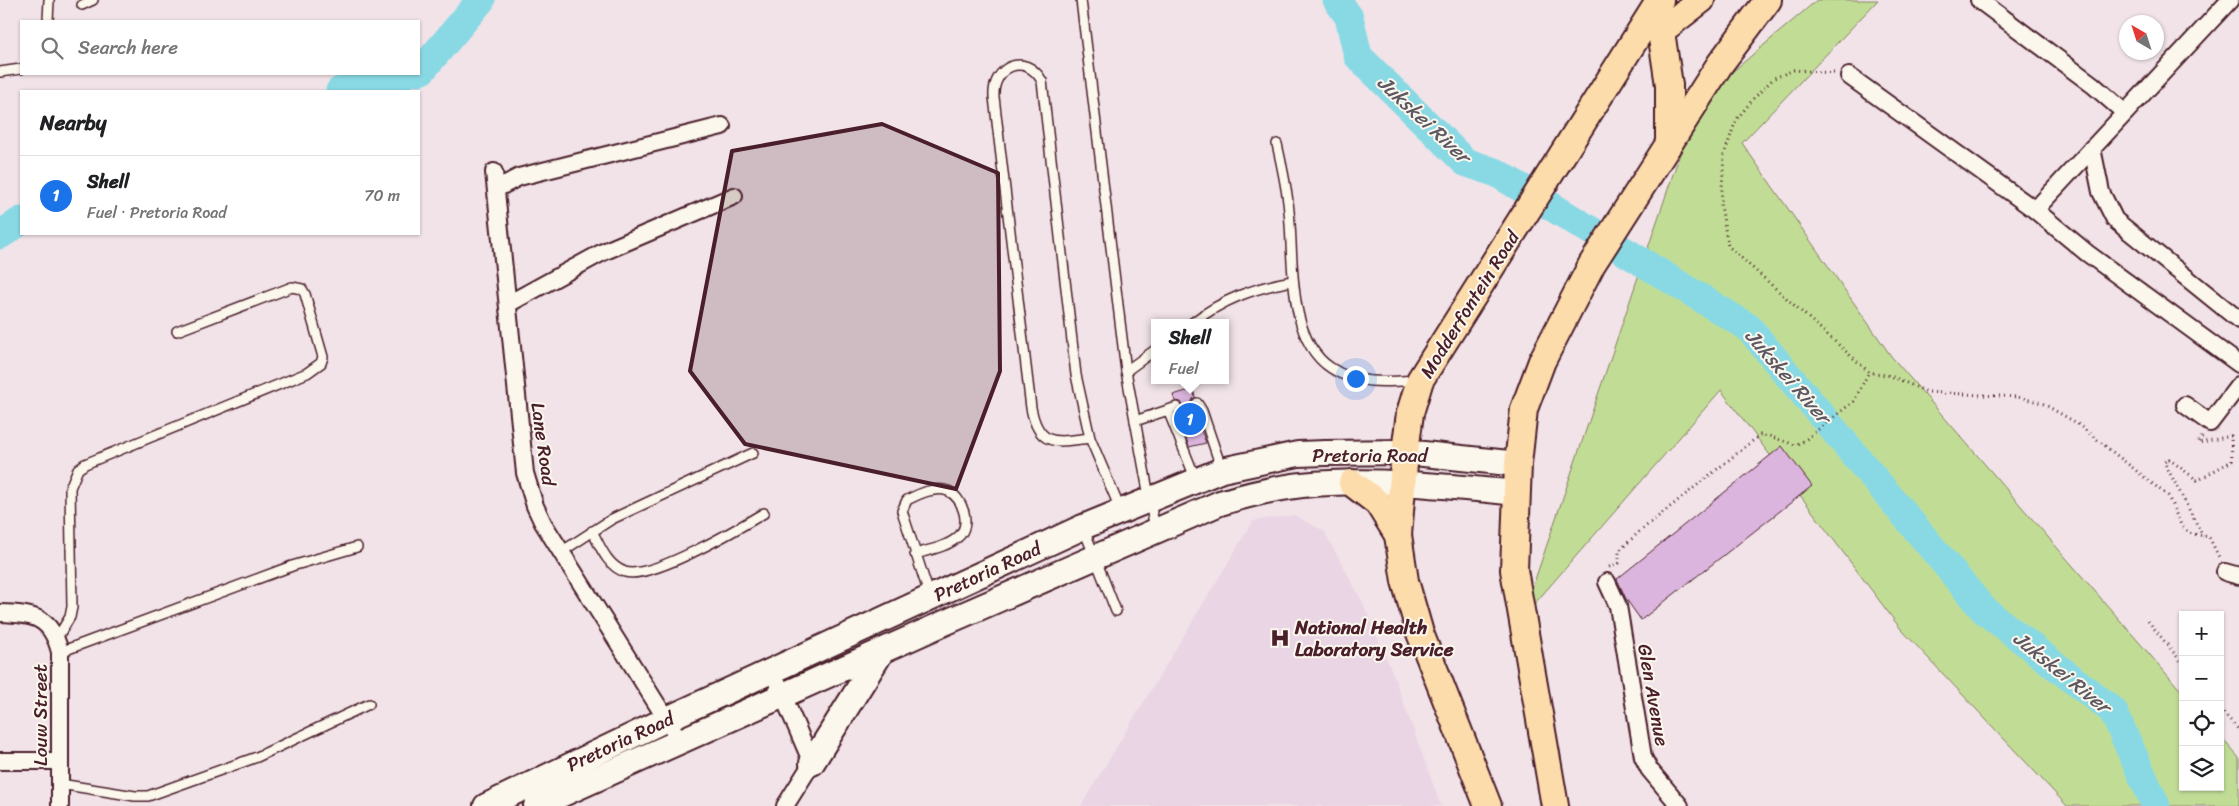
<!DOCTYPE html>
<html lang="en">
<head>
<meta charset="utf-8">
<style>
	:root { --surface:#fff; --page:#f6f6f6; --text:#202124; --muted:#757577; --line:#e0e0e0; --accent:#1a73e8 }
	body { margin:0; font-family:Sriracha,sans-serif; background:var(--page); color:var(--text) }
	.controls { position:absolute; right:15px; bottom:15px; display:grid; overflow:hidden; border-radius:0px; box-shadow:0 1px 4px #0004 }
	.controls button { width:45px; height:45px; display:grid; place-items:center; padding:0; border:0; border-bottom:1px solid var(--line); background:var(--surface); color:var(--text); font:25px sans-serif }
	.compass { position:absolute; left:2119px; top:15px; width:45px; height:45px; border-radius:50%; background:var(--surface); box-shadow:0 1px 4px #0004; rotate:321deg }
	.you { position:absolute; left:1355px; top:378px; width:18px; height:18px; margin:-12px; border:4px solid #fff; border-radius:50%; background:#1a73e8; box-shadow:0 0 0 8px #1a73e833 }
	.badge { display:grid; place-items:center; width:32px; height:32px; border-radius:50%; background:var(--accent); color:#fff; font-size:16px; font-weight:700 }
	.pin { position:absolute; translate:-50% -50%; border:2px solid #fff; box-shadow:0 1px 5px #0006 }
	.popup { position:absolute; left:1151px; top:319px; width:78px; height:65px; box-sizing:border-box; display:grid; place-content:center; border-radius:0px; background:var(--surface); filter:drop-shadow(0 1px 4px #0005); font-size:16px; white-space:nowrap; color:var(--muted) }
	.popup b { font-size:19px; color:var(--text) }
	.popup::after { content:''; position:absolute; left:50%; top:100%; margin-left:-10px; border:10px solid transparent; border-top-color:var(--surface) }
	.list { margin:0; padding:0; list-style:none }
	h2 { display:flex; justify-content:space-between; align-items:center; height:65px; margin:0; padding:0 20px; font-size:21px }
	h2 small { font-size:16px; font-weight:400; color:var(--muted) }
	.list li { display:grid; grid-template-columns:32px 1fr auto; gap:15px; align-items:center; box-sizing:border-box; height:80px; padding:0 20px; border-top:1px solid var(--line) }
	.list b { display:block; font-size:19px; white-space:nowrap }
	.list p { margin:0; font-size:16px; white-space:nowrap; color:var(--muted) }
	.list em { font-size:16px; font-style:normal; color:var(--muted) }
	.icon { flex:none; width:28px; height:28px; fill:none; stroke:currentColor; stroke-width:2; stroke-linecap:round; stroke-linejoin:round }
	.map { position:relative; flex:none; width:2239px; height:806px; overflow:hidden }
	.search { position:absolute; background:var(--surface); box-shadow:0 1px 4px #0004; left:20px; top:20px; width:400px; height:55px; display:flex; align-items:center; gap:12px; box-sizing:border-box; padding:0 18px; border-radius:0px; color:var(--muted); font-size:19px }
	.panel { position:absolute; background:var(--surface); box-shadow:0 1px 4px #0004; left:20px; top:90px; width:400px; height:145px; border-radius:0px }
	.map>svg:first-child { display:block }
</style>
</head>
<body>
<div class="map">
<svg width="2239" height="806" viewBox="0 0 2239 806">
	<rect width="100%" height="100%" fill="#f1e3e8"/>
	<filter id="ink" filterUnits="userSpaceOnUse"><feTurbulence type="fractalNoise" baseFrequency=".02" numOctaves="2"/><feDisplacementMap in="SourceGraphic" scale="10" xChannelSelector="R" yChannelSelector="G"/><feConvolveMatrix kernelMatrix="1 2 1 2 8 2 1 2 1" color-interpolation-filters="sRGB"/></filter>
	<g filter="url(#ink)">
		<!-- built -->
		<path fill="#ead5e5" d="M 1294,515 L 1324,531 L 1362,601 L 1393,674 L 1441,806 L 1081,806 L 1253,521 Z"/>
		<!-- green -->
		<path fill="#c1dd95" stroke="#867e60" d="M 1817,0 L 1878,0 L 1742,143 L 1891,356 L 2183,693 L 2183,787 L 2220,787 L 2220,736 L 2239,758 L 2239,806 L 2067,806 L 1900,628 L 1721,390 L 1522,618 L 1698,101 Z"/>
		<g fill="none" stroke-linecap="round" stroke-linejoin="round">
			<!-- river -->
			<g stroke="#89d9e5" stroke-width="29">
				<path d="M 1337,0 L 1349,17 L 1358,56 L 1465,162 L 1497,173 L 1748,327 L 1983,609 L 2113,711 L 2156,806"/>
				<path d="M 419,71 L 422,70 L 481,0"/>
				<path d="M 340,91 L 406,74"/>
				<path d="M 0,235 L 21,221"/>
			</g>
		</g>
		<!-- building -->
		<g fill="#dbb5dd" stroke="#4a1f2b">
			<path d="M 1193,389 L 1195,397 L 1191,404 L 1206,443 L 1189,447 L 1178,413 L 1182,411 L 1183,406 L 1181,402 L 1175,401 L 1173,395 Z"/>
			<path d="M 1782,446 L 1812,486 L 1641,620 L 1626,599 L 1617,579 Z"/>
		</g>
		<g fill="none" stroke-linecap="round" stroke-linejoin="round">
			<defs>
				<g id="lane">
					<path d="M 1081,0 L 1126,371 L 1155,529"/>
					<path d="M 82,5 L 93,0"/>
					<path d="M 48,21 L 49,0"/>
					<path d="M 0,72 L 21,69"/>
					<path d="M 1277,144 C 1282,166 1287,189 1289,211 C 1294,257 1286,339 1331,368 C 1356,385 1388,382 1416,380"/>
					<path d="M 1192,323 C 1224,299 1253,288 1292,281"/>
					<path d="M 1126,371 L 1155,350"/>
					<path d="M 1197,403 L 1202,411 L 1222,470"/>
					<path d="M 1168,410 L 1196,480"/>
					<path d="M 1135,421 L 1177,407"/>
					<path d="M 1090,438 C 1056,442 1039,448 1031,408 L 994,97 C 992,67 1025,51 1042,81 L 1076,375 L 1090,438 L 1121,511"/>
					<path d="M 1083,527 L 1116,611"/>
					<path d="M 592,531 C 600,546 607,566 625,572 C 651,580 739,528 764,513"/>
					<path d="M 561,552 L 612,519 L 753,453"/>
					<path d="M 915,554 C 929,550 947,547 958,537 C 972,525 963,498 948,491 C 935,486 919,494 907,500 L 902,511 L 930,597"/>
					<path d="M 57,638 L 70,617 L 72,607 L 70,488 L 78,469 L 85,464 L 307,373 L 321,363 L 323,357 L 305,294 L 302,289 L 292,287 L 177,331"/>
					<path d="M 60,652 L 292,566 L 357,547"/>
					<path d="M 60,784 L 135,796 L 148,796 L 257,757 L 369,704"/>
				</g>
				<g id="street">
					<path d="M 1979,0 L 2093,85 L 2124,112"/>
					<path d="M 1849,76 L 2035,210 L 2087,253 L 2239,364"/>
					<path d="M 2092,148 L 2101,192 L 2115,220 L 2239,320"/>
					<path d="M 494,172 L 525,473 L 535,506 L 543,523 L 680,741"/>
					<path d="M 496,189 L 519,177 L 722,126"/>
					<path d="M 2035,210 L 2230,0"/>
					<path d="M 508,304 L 603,252 L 734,196"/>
					<path d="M 2185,405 L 2210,423 L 2239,385"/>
					<path d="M 2225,572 L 2239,576"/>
					<path d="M 1607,582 L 1618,606 L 1643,757 L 1649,769 L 1680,806"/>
					<path d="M 0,613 C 33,614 51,616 60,652 L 60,806"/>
					<path d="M 772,670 L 812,763 L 785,806"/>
					<path d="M 0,761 L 60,761"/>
				</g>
				<g id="secondary">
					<path d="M 812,763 L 882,651"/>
					<path d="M 486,806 L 667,719 L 1083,527 L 1222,470 L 1298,454 L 1325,453 L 1405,452 L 1518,464"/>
					<path d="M 536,806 L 942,624 L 1220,503 C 1247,495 1274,488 1302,485 C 1374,478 1445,486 1517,493"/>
				</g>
				<g id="primary">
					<path d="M 1657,5 L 1669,85 L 1669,143"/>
					<path d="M 1661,31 L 1701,0"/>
					<path d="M 1352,483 L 1378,503 L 1398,535"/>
					<path d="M 1488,806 L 1420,633 L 1405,581 L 1398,535 L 1405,452 L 1410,413 L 1420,380 L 1660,0"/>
					<path d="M 1555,806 L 1514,570 L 1518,464 L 1524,409 L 1542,361 L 1592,264 L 1720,64 L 1768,0"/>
				</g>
			</defs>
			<!-- lane casing -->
			<use href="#lane" stroke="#4a1f2b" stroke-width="12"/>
			<!-- street casing -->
			<use href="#street" stroke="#4a1f2b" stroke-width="20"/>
			<!-- secondary casing -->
			<use href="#secondary" stroke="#4a1f2b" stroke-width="28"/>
			<!-- primary casing -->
			<use href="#primary" stroke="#4a1f2b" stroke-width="30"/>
			<!-- path -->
			<g stroke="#4a1f2b" stroke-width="3" stroke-dasharray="1 4" stroke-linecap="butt">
				<path d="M 1834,73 L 1794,70 L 1774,78 L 1754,98 L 1736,120 L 1724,155 L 1721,205 L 1728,246 L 1869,372 L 1891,376 L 1927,392 L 2018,397 L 2042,403 L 2075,422 L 2168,496 L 2181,525 L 2189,533 L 2209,537 L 2220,559"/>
				<path d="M 2202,437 L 2198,443 L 2231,436 L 2232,461 L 2197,480 L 2169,459 L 2164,462 L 2203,536"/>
				<path d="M 1609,567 L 1619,563 L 1619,551 L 1640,531 L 1760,435 L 1769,436 L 1795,445 L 1804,441 L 1854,401 L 1869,372"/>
				<path d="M 2148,621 L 2183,664"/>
				<path d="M 2220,709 L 2239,730"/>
			</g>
			<!-- lane -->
			<use href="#lane" stroke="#fbf7ec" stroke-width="9"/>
			<!-- street -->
			<use href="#street" stroke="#fbf7ec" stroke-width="16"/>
			<!-- secondary -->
			<use href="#secondary" stroke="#fbf7ec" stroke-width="24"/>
			<!-- primary -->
			<use href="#primary" stroke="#fddcac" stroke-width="26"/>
		</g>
	</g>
	<!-- marked area -->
	<path fill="#4a1f2b" fill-opacity="0.2" stroke="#4a1f2b" stroke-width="4" stroke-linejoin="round" d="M 882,124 L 998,173 L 1000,371 L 956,489 L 745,444 L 690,371 L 732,151 Z"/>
	<!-- icons -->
	<defs>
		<symbol id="hospital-bare" viewBox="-9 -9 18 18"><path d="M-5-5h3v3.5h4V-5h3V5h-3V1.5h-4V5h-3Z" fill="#4a1f2b" stroke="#fbf7ec" stroke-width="2.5" paint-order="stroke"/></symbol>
	</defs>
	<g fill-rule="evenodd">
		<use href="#hospital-bare" x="1266" y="624" width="28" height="28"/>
	</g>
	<g text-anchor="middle" stroke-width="4" stroke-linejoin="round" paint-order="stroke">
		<!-- street labels -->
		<g font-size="19" fill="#4a1f2b" stroke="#fbf7ec">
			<text transform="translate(1469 304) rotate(-58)" y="7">Modderfontein Road</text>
			<text transform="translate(544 444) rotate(82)" y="7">Lane Road</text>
			<text x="1370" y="462">Pretoria Road</text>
			<text transform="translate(987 571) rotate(-25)" y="7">Pretoria Road</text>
			<text transform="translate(1654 695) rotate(80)" y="7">Glen Avenue</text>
			<text transform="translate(40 715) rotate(-90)" y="7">Louw Street</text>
			<text transform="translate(620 741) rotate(-25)" y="7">Pretoria Road</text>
		</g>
		<!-- poi labels -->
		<g font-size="19" font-weight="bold" fill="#4a1f2b" stroke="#fbf7ec" text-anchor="start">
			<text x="1295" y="634">National Health<tspan x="1295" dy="22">Laboratory Service</tspan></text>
		</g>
		<!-- water labels -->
		<g font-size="20" font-style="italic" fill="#5d5763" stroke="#fbf7ec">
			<text transform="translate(1424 119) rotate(43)" y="7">Jukskei River</text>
			<text transform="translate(1788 376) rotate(49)" y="7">Jukskei River</text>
			<text transform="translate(2062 672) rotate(39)" y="7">Jukskei River</text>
		</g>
	</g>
</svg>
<div class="controls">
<button>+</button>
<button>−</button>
<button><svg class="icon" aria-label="locate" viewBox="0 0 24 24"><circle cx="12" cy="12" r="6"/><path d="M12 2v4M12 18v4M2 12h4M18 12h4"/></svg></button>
<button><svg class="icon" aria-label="layers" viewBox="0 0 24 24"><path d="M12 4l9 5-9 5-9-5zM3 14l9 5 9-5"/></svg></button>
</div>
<svg class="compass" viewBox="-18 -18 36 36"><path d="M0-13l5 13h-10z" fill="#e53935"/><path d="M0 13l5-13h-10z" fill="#757577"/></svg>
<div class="you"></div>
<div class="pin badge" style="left:1190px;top:419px">1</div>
<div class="popup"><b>Shell</b>Fuel</div>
<div class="search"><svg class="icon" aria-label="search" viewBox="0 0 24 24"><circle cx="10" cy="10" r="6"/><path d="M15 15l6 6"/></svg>Search here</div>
<section class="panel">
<h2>Nearby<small></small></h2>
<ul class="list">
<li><span class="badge">1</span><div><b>Shell</b><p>Fuel · Pretoria Road</p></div><em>70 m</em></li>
</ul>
</section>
</div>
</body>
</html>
